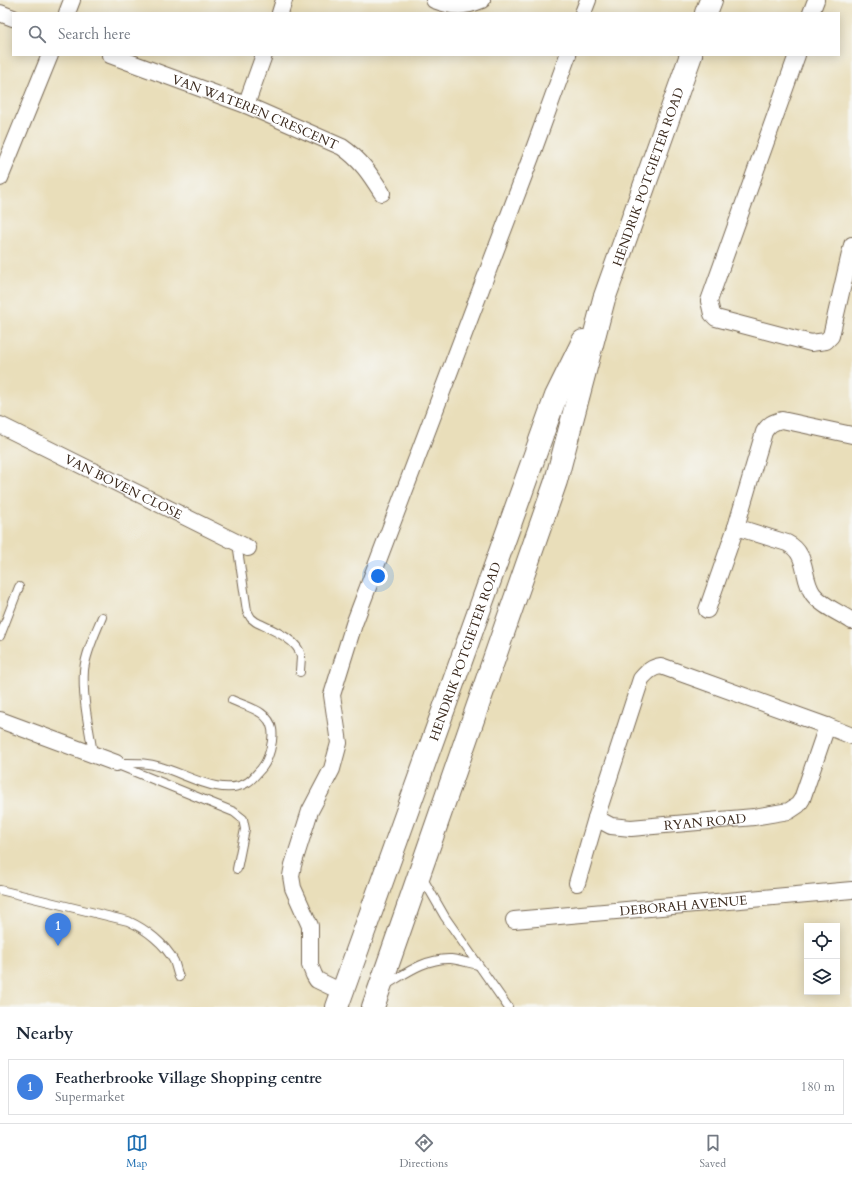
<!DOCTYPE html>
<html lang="en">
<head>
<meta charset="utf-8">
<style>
	:root { --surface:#fff; --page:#f6f6f7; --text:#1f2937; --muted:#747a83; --line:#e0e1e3; --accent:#1f6fb2 }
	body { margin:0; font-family:Cardo,serif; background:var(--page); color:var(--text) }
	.controls { position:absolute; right:12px; bottom:12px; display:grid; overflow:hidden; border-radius:0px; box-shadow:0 2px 10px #0003 }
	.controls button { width:36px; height:36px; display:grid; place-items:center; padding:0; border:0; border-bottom:1px solid var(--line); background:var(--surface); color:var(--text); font:20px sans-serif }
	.you { position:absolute; left:378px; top:576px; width:14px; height:14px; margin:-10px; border:3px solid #fff; border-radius:50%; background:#1a73e8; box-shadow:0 0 0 6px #1a73e833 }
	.badge { display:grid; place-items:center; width:26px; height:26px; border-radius:50%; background:var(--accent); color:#fff; font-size:13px; font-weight:700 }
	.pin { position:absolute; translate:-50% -33px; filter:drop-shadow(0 1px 2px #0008) }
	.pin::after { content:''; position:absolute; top:21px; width:14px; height:12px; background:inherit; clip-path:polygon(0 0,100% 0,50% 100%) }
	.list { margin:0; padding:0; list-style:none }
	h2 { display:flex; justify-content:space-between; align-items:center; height:52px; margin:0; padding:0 16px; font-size:17px }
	h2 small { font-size:13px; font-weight:400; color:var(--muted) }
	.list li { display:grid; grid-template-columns:26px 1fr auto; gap:12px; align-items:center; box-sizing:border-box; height:56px; margin:0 8px 8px; padding:0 8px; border:1px solid var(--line); border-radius:0px }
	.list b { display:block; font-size:15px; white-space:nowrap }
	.list p { margin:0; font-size:13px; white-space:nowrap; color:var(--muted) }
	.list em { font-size:13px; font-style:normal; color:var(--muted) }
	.icon { flex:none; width:22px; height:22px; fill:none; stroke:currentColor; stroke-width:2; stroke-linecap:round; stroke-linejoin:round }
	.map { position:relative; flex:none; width:852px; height:1007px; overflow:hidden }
	.search { position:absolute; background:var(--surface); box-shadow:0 2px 10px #0003; left:12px; right:12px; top:12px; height:44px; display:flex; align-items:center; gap:10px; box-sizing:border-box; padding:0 14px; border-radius:0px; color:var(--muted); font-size:15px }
	.sheet { height:116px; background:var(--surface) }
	nav { display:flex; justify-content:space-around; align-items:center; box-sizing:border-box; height:56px; border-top:1px solid var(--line); background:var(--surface); font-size:11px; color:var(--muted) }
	nav a { display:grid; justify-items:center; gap:2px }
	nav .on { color:var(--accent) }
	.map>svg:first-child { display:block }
</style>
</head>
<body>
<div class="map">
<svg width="852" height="1007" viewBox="0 0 852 1007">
	<rect width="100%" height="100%" fill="#f6f6f2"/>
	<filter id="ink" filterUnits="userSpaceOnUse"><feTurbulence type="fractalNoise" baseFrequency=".025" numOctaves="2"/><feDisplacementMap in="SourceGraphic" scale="8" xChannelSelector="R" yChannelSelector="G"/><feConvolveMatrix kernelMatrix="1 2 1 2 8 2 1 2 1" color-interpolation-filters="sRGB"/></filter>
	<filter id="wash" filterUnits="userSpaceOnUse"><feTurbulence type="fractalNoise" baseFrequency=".012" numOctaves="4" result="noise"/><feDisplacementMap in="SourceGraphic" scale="16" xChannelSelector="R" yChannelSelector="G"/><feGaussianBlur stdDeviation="0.9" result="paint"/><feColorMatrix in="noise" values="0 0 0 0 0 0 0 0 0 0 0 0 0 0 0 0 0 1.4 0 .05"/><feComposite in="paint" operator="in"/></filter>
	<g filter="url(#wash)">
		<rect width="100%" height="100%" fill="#e9deba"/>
	</g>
	<g filter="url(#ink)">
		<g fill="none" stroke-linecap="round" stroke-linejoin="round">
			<defs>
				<g id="service">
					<path d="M 237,543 L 247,611 L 251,618 L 256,622 C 270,629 298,639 301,656 C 301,661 300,667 300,672"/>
					<path d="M 0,636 L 19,587"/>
					<path d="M 93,754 C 89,727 82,698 84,670 C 86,652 95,634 102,617"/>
					<path d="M 116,763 C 131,763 146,762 161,767 C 186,774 223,798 248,782 C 253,779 257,773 261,769 C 269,760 274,740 272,729 C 269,711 247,707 232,700"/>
					<path d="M 118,765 L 234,812 L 243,819 L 245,829 L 237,869"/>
					<path d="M 422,877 L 445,917 L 508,1007"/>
					<path d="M 0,890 L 128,921 C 146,929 165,944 174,961 C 176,966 177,972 179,977"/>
					<path d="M 386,985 C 406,973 426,958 451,959 C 460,960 469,963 478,965"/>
				</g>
				<g id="minor">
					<path d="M 434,0 C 453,7 463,8 482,0"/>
					<path d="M 0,13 L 13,18"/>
					<path d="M 67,13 L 72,0"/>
					<path d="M 280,13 L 284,0"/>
					<path d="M 583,13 L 588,0"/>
					<path d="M 811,13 L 816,0"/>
					<path id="s1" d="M 110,55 L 246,105 L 342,147 C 361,160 370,174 382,193"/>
					<path d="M 797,55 L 709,301 L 712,314 L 716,318 L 811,343 L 826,341 L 831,336 L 852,245"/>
					<path d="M 246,105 L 264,55"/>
					<path d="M 0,178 L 50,55"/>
					<path id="s2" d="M 0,425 L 248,548"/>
					<path d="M 736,527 L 787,543 C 809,554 801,577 813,594 C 822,606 840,613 852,621"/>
					<path d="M 707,610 L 736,527 L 764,432 C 769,424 773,422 782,420 L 852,435"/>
					<path d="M 0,720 L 116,763"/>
					<path d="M 596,818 L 641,679 C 647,672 652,667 661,666 L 827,726 L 852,736"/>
					<path id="s3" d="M 577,883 L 596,818 L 611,826 L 631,828 L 754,817 L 789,811 L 798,805 L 802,799 L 827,726"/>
					<path id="s4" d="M 514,920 L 852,890"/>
					<path d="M 342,992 L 317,980 L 314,975 L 310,965 L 310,926 L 293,888 L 291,876 L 293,865 L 310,811 L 332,769 L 339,743 L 332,695 L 354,624 L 531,157 L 568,55"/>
				</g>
				<g id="secondary">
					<path d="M 706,13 L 711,0"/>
					<path id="s5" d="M 337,1007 L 556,396 L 583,341"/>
					<path id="s6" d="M 373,1007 L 556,481 L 604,299 L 691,55"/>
				</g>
			</defs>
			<!-- service casing -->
			<use href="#service" stroke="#786955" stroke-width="10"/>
			<!-- minor casing -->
			<use href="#minor" stroke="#786955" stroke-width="18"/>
			<!-- secondary casing -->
			<use href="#secondary" stroke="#786955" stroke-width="24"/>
			<!-- service -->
			<use href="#service" stroke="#fff" stroke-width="8"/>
			<!-- minor -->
			<use href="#minor" stroke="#fff" stroke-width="16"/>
			<!-- secondary -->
			<use href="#secondary" stroke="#fff" stroke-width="22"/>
		</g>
	</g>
	<g text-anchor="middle" stroke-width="3" stroke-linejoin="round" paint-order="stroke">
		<!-- street labels -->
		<g font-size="13" fill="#3b2a1e" stroke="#f6f6f2">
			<text dy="5" stroke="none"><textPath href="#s1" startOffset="156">VAN WATEREN CRESCENT</textPath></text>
			<text dy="5" stroke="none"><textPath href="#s6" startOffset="875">HENDRIK POTGIETER ROAD</textPath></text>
			<text dy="5" stroke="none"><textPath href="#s2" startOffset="138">VAN BOVEN CLOSE</textPath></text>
			<text dy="5" stroke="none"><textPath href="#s5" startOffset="378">HENDRIK POTGIETER ROAD</textPath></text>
			<text dy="5" stroke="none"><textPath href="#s3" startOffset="179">RYAN ROAD</textPath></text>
			<text dy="5" stroke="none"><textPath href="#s4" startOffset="170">DEBORAH AVENUE</textPath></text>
		</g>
	</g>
</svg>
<div class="controls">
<button><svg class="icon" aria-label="locate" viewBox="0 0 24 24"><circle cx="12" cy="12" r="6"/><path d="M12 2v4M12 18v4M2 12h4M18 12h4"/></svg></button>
<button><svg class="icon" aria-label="layers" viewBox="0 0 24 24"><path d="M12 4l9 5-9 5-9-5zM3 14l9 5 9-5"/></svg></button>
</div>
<div class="you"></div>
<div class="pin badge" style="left:58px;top:946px;background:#3f7fe0">1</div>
<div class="search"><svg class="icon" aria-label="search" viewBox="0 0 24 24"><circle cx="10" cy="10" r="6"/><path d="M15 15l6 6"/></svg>Search here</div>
</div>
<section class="sheet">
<h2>Nearby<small></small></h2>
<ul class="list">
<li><span class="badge" style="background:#3f7fe0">1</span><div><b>Featherbrooke Village Shopping centre</b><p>Supermarket</p></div><em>180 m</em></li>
</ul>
</section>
<nav>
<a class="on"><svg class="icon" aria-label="map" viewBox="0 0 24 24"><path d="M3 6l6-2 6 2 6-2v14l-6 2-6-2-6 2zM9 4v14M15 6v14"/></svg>Map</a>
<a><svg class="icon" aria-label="directions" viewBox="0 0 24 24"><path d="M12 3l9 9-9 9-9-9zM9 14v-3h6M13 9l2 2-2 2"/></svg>Directions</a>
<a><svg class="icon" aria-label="saved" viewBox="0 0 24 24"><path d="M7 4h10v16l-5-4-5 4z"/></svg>Saved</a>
</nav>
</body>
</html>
